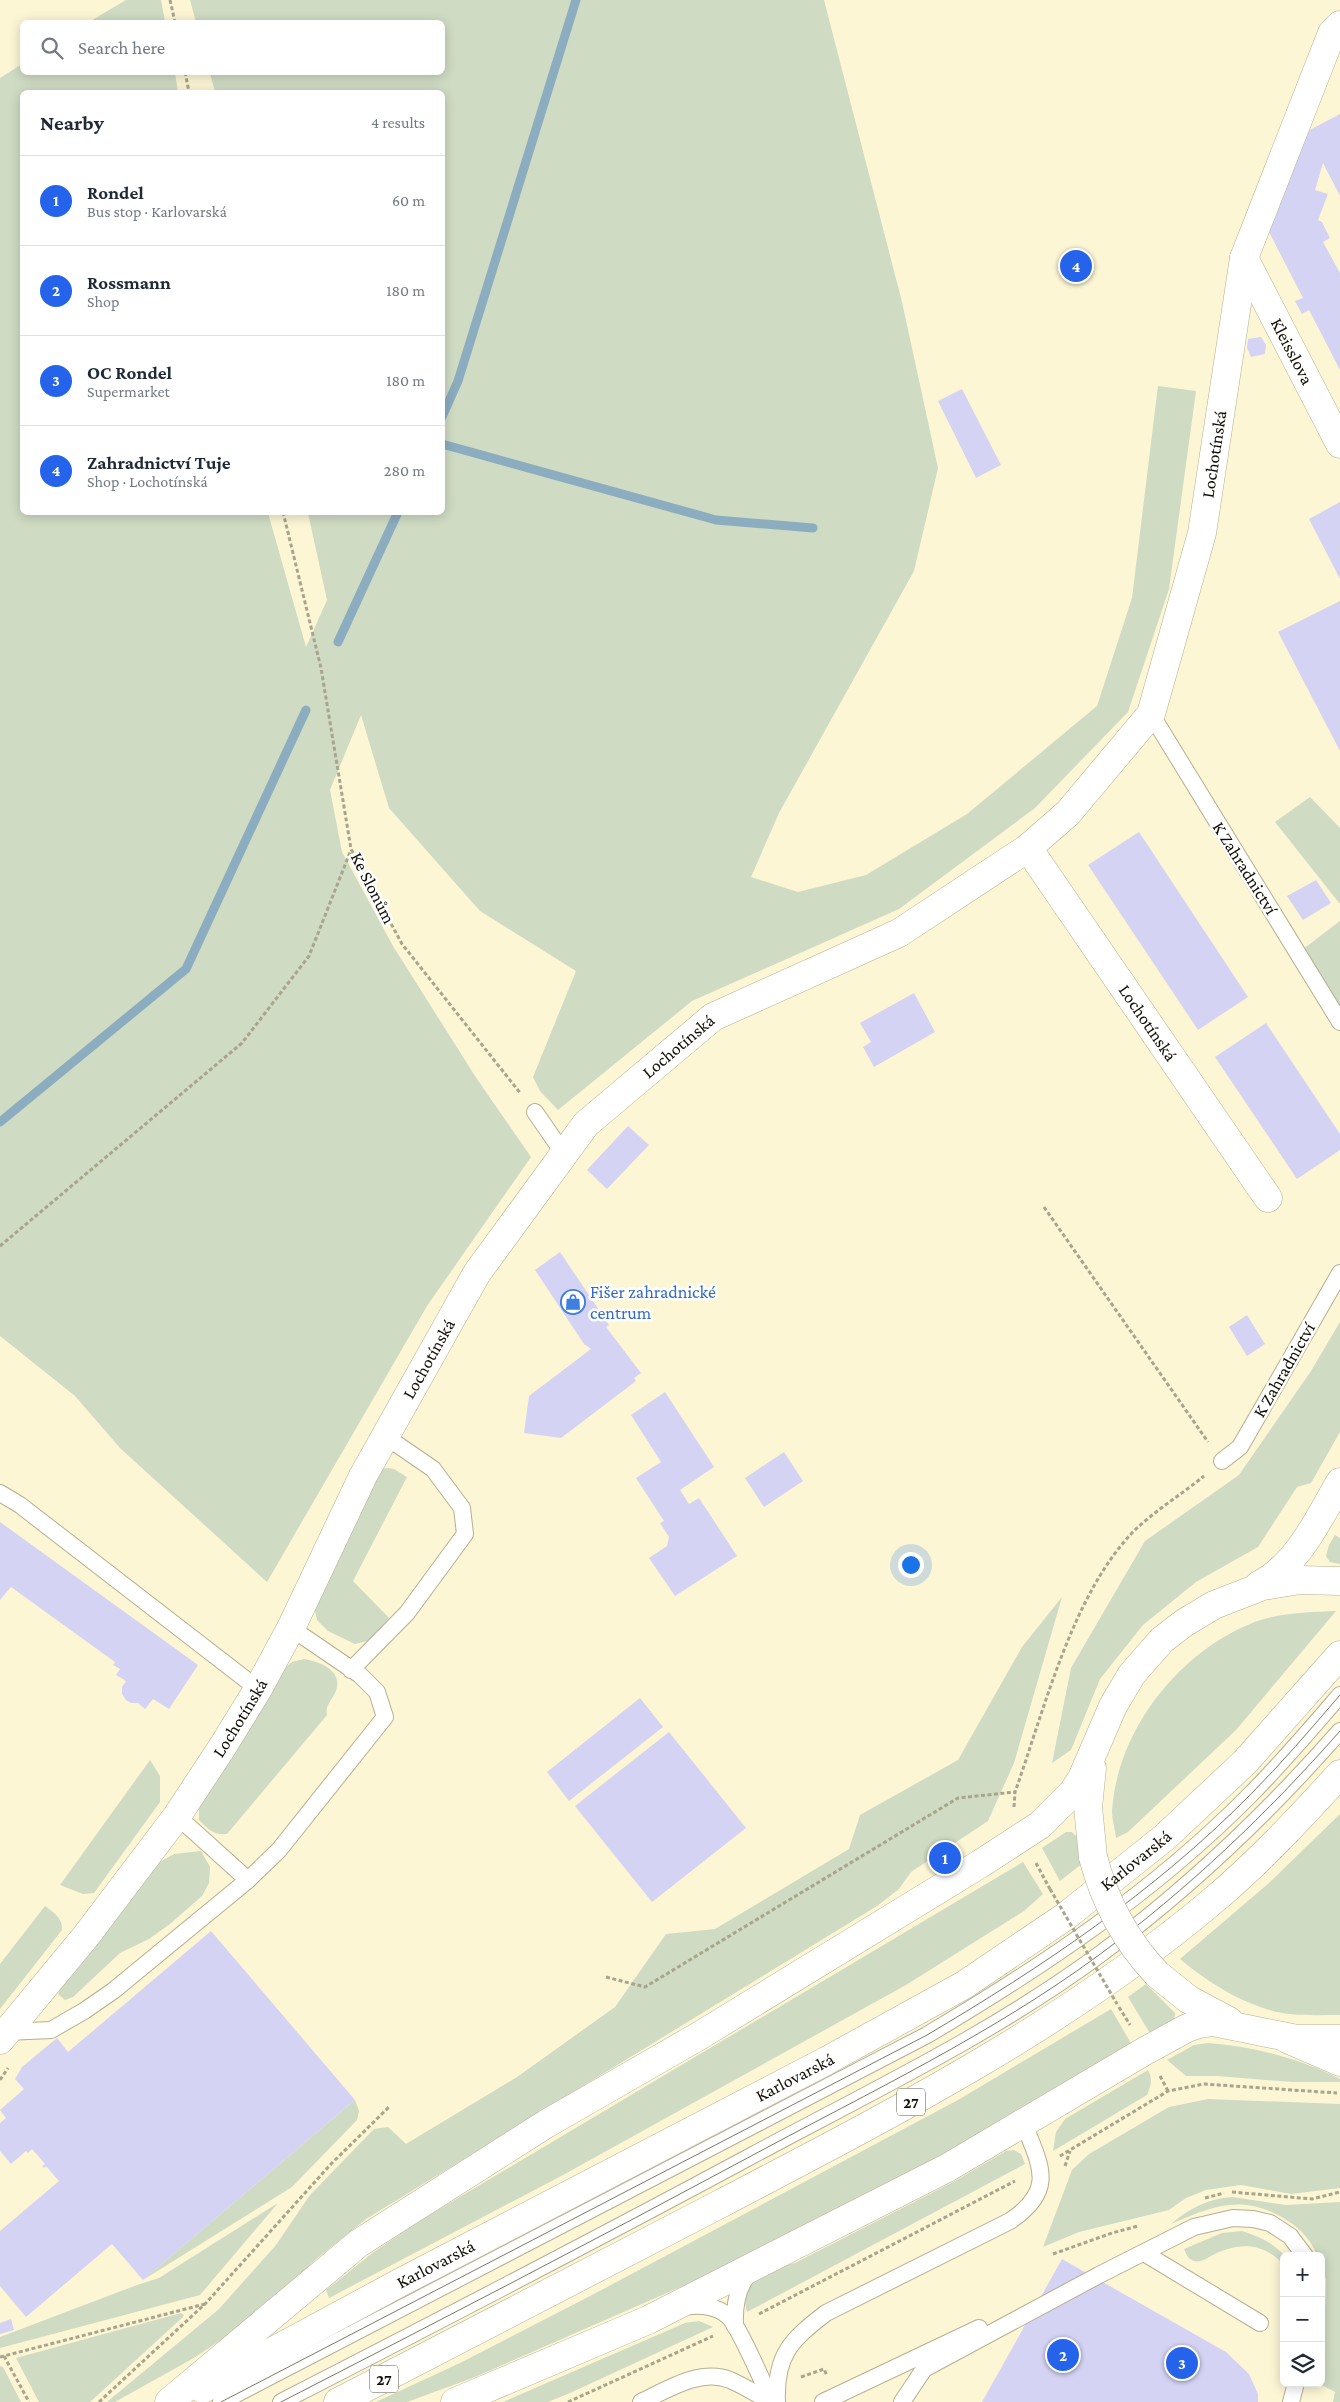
<!DOCTYPE html>
<html lang="en">
<head>
<meta charset="utf-8">
<style>
	:root { --surface:#fff; --page:#f6f6f7; --text:#1f2937; --muted:#747a83; --line:#e0e1e3; --accent:#2563eb }
	body { margin:0; font-family:"Crimson Pro",serif; background:var(--page); color:var(--text) }
	.controls { position:absolute; right:15px; bottom:15px; display:grid; overflow:hidden; border-radius:8px; box-shadow:0 2px 12px #0003 }
	.controls button { width:45px; height:45px; display:grid; place-items:center; padding:0; border:0; border-bottom:1px solid var(--line); background:var(--surface); color:var(--text); font:25px sans-serif }
	.you { position:absolute; left:910px; top:1564px; width:18px; height:18px; margin:-12px; border:4px solid #fff; border-radius:50%; background:#1a73e8; box-shadow:0 0 0 8px #1a73e833 }
	.badge { display:grid; place-items:center; width:32px; height:32px; border-radius:50%; background:var(--accent); color:#fff; font-size:16px; font-weight:700 }
	.pin { position:absolute; translate:-50% -50%; border:2px solid #fff; box-shadow:0 1px 5px #0006 }
	.list { margin:0; padding:0; list-style:none }
	h2 { display:flex; justify-content:space-between; align-items:center; height:65px; margin:0; padding:0 20px; font-size:21px }
	h2 small { font-size:16px; font-weight:400; color:var(--muted) }
	.list li { display:grid; grid-template-columns:32px 1fr auto; gap:15px; align-items:center; box-sizing:border-box; height:90px; padding:0 20px; border-top:1px solid var(--line) }
	.list b { display:block; font-size:19px; white-space:nowrap }
	.list p { margin:0; font-size:16px; white-space:nowrap; color:var(--muted) }
	.list em { font-size:16px; font-style:normal; color:var(--muted) }
	.icon { flex:none; width:28px; height:28px; fill:none; stroke:currentColor; stroke-width:2; stroke-linecap:round; stroke-linejoin:round }
	.map { position:relative; flex:none; width:1340px; height:2402px; overflow:hidden }
	.search { position:absolute; background:var(--surface); box-shadow:0 2px 12px #0003; left:20px; top:20px; width:425px; height:55px; display:flex; align-items:center; gap:12px; box-sizing:border-box; padding:0 18px; border-radius:8px; color:var(--muted); font-size:19px }
	.panel { position:absolute; background:var(--surface); box-shadow:0 2px 12px #0003; left:20px; top:90px; width:425px; height:425px; border-radius:8px }
	.map>svg:first-child { display:block }
</style>
</head>
<body>
<div class="map">
<svg width="1340" height="2402" viewBox="0 0 1340 2402">
	<rect width="100%" height="100%" fill="#fcf6d5"/>
	<!-- green -->
	<g fill="#cfdbc3">
		<path d="M 126,0 L 161,0 L 165,22 L 89,22 Z"/>
		<path d="M 190,0 L 824,0 L 902,302 L 938,468 L 914,571 L 779,813 L 751,877 L 798,892 L 866,875 L 967,814 L 1097,706 L 1132,598 L 1158,386 L 1196,391 L 1169,589 L 1128,712 L 1035,808 L 899,909 L 692,1001 L 558,1110 L 540,1091 L 533,1077 L 576,971 L 480,911 L 389,808 L 361,715 L 330,790 L 342,852 L 393,946 L 475,1076 L 531,1157 L 427,1306 L 267,1582 L 120,1448 L 75,1396 L 0,1336 L 0,78 L 22,64 L 22,72 L 175,73 L 178,92 L 22,92 L 22,512 L 268,513 L 306,647 L 327,600 L 308,513 L 442,512 L 442,92 L 215,92 L 210,73 L 442,72 L 442,22 L 196,22 Z"/>
		<path d="M 1310,797 L 1340,828 L 1340,904 L 1275,822 Z"/>
		<path d="M 1340,921 L 1340,1015 L 1298,953 Z"/>
		<path d="M 1340,1322 L 1340,1432 L 1311,1483 L 1297,1487 L 1258,1547 L 1196,1582 L 1143,1625 L 1100,1679 L 1071,1750 L 1052,1763 L 1071,1668 L 1145,1541 L 1239,1475 L 1311,1371 Z"/>
		<path d="M 388,1468 L 394,1469 L 407,1477 L 353,1581 L 389,1618 L 371,1640 L 355,1644 L 328,1631 L 317,1620 L 314,1606 L 381,1469 Z"/>
		<path d="M 1335,1535 L 1340,1538 L 1340,1564 L 1330,1562 L 1326,1556 L 1329,1545 Z"/>
		<path d="M 1062,1597 L 1014,1763 L 988,1821 L 911,1872 L 899,1889 L 877,1906 L 366,2219 L 315,2260 L 278,2297 L 227,2336 L 192,2359 L 115,2402 L 107,2402 L 219,2309 L 276,2245 L 310,2195 L 374,2129 L 388,2127 L 406,2144 L 517,2077 L 615,2007 L 666,1934 L 715,1929 L 849,1849 L 860,1815 L 958,1760 L 1022,1647 Z"/>
		<path d="M 1336,1611 L 1236,1730 L 1128,1832 L 1116,1838 C 1115,1829 1112,1820 1112,1811 C 1117,1732 1177,1654 1250,1624 C 1276,1613 1308,1612 1336,1611 Z"/>
		<path d="M 304,1659 C 321,1662 345,1671 335,1693 C 331,1701 325,1706 327,1715 L 227,1834 C 213,1835 209,1830 199,1820 L 199,1802 L 279,1673 L 292,1662 Z"/>
		<path d="M 150,1760 L 160,1776 L 160,1802 L 94,1893 L 83,1894 L 60,1885 Z"/>
		<path d="M 1340,1814 L 1340,2015 C 1315,2015 1287,2017 1263,2008 C 1233,1998 1204,1979 1180,1959 L 1269,1883 Z"/>
		<path d="M 1066,1832 L 1072,1832 L 1078,1838 L 1083,1863 L 1060,1881 L 1042,1848 Z"/>
		<path d="M 201,1851 L 210,1867 L 209,1883 L 202,1896 L 170,1924 L 149,1939 L 120,1953 L 73,1997 L 65,2000 L 58,1994 L 63,1984 L 160,1862 L 174,1854 Z"/>
		<path d="M 1023,1862 L 1043,1894 L 1024,1911 L 906,1985 L 563,2175 L 329,2298 L 326,2290 L 375,2251 L 426,2217 Z"/>
		<path d="M 45,1906 C 54,1913 63,1918 62,1930 L 0,2009 L 0,1964 Z"/>
		<path d="M 1146,1984 L 1175,2013 L 1174,2021 L 1151,2035 L 1128,1997 Z"/>
		<path d="M 1111,2009 L 1132,2045 L 1012,2118 L 740,2261 L 475,2377 L 407,2402 L 376,2402 L 460,2363 L 594,2294 L 958,2100 Z"/>
		<path d="M 1208,2043 C 1252,2046 1301,2059 1340,2079 L 1340,2082 L 1292,2082 L 1217,2076 L 1186,2076 L 1167,2060 L 1194,2045 Z"/>
		<path d="M 1148,2070 C 1153,2080 1151,2085 1147,2095 L 1053,2151 L 1056,2132 L 1065,2119 Z"/>
		<path d="M 1208,2099 L 1340,2104 L 1340,2188 L 1291,2194 L 1241,2185 L 1206,2190 L 1186,2198 L 1169,2210 L 1079,2232 L 1043,2247 L 1072,2170 L 1089,2154 L 1169,2107 Z"/>
		<path d="M 355,2100 L 359,2111 L 357,2120 L 292,2187 L 143,2280 Z"/>
		<path d="M 1014,2150 L 1021,2154 L 1025,2164 L 747,2312 C 741,2293 753,2274 771,2268 C 778,2265 787,2265 795,2263 L 953,2182 L 1006,2151 Z"/>
		<path d="M 1232,2197 L 1286,2205 L 1340,2202 L 1340,2402 L 1333,2402 L 1335,2392 L 1318,2383 L 1321,2383 L 1321,2328 L 1325,2311 L 1326,2280 L 1321,2266 L 1321,2256 L 1317,2256 C 1312,2241 1301,2229 1288,2221 C 1245,2193 1214,2205 1171,2224 C 1190,2208 1207,2199 1232,2197 Z"/>
		<path d="M 278,2203 L 200,2295 L 0,2348 L 0,2337 L 137,2285 L 159,2278 Z"/>
		<path d="M 1242,2231 C 1260,2237 1272,2242 1285,2256 L 1284,2265 C 1263,2242 1239,2242 1213,2255 C 1207,2258 1201,2263 1194,2261 C 1188,2259 1186,2254 1184,2249 L 1222,2233 Z"/>
		<path d="M 181,2313 L 184,2315 L 183,2317 L 90,2402 L 39,2402 L 16,2358 Z"/>
		<path d="M 699,2321 L 713,2327 L 570,2393 L 548,2402 L 503,2402 L 685,2323 Z"/>
		<path d="M 0,2366 L 3,2367 L 21,2402 L 0,2402 Z"/>
	</g>
	<g fill="none" stroke-linecap="round" stroke-linejoin="round">
		<!-- stream -->
		<g stroke="#8cadbf" stroke-width="9">
			<path d="M 442,417 L 458,381 L 576,0"/>
			<path d="M 442,444 L 716,520 L 813,528"/>
			<path d="M 338,642 L 398,512"/>
			<path d="M 0,1122 L 186,969 L 306,710"/>
		</g>
	</g>
	<!-- building -->
	<g fill="#d5d3f3">
		<path d="M 1340,114 L 1340,196 L 1323,163 L 1315,190 L 1328,194 L 1318,220 L 1322,222 L 1330,238 L 1323,242 L 1340,273 L 1340,370 L 1309,310 L 1302,314 L 1295,301 L 1303,298 L 1268,230 L 1306,132 Z"/>
		<path d="M 1261,337 L 1266,345 L 1265,354 L 1251,357 L 1247,348 L 1248,339 Z"/>
		<path d="M 962,389 L 1001,465 L 976,478 L 938,401 Z"/>
		<path d="M 1340,502 L 1340,579 L 1309,519 Z"/>
		<path d="M 1340,601 L 1340,751 L 1278,632 Z"/>
		<path d="M 1139,832 L 1248,997 L 1198,1030 L 1088,865 Z"/>
		<path d="M 1316,880 L 1331,903 L 1303,920 L 1287,896 Z"/>
		<path d="M 914,993 L 935,1032 L 874,1067 L 863,1047 L 871,1042 L 860,1023 Z"/>
		<path d="M 1266,1023 L 1340,1134 L 1340,1150 L 1297,1179 L 1215,1057 Z"/>
		<path d="M 628,1126 L 649,1145 L 607,1189 L 587,1170 Z"/>
		<path d="M 560,1252 L 609,1325 L 606,1327 L 641,1373 L 634,1378 L 636,1381 L 561,1438 L 524,1433 L 529,1396 L 591,1349 L 584,1344 L 535,1270 Z"/>
		<path d="M 1247,1315 L 1265,1344 L 1247,1356 L 1229,1327 Z"/>
		<path d="M 665,1392 L 714,1467 L 680,1490 L 689,1504 L 699,1498 L 737,1556 L 675,1596 L 649,1558 L 667,1546 L 669,1537 L 660,1523 L 664,1521 L 636,1478 L 661,1462 L 631,1415 Z"/>
		<path d="M 784,1452 L 803,1481 L 764,1507 L 745,1478 Z"/>
		<path d="M 0,1522 L 198,1665 L 169,1709 L 153,1699 L 145,1709 L 138,1703 L 131,1703 L 126,1700 L 122,1694 L 122,1687 L 126,1681 L 116,1675 L 120,1669 L 113,1665 L 115,1662 L 11,1587 L 0,1600 Z"/>
		<path d="M 640,1698 L 663,1727 L 569,1801 L 547,1772 Z"/>
		<path d="M 669,1732 L 746,1828 L 652,1902 L 575,1806 Z"/>
		<path d="M 211,1931 L 355,2100 L 143,2280 L 112,2244 L 26,2317 L 0,2286 L 0,2231 L 59,2181 L 46,2166 L 44,2168 L 42,2166 L 45,2164 L 32,2149 L 28,2153 L 26,2151 L 11,2164 L 0,2151 L 0,2123 L 6,2118 L 0,2110 L 24,2089 L 15,2079 L 22,2067 L 57,2038 L 68,2052 Z"/>
		<path d="M 1062,2259 L 1226,2352 L 1249,2374 L 1258,2394 L 1258,2402 L 982,2402 Z"/>
		<path d="M 11,2319 L 14,2330 L 0,2334 L 0,2323 Z"/>
	</g>
	<g fill="none" stroke-linecap="round" stroke-linejoin="round">
		<defs>
			<g id="lane">
				<path d="M 1151,714 L 1340,1022"/>
				<path d="M 535,1112 L 564,1154"/>
				<path d="M 1222,1461 L 1240,1447 L 1340,1273"/>
				<path d="M 0,1493 L 20,1505 L 258,1689"/>
				<path d="M 351,1670 L 407,1613 L 465,1534 L 462,1508 L 433,1469 L 385,1436"/>
				<path d="M 177,1816 L 248,1880 L 279,1850 L 385,1717 L 377,1692 L 360,1675 L 291,1628"/>
				<path d="M 6,2032 L 51,2030 L 84,2011 L 113,1991 L 248,1880"/>
				<path d="M 1144,2253 L 1260,2323"/>
				<path d="M 685,2307 C 699,2304 717,2306 728,2316 C 739,2326 764,2385 772,2402"/>
				<path d="M 735,2326 C 734,2306 737,2285 752,2270"/>
				<path d="M 221,2402 L 927,2035 C 1042,1967 1154,1892 1249,1796 C 1281,1764 1310,1730 1340,1695"/>
				<path d="M 281,2402 C 439,2321 597,2239 753,2155 C 870,2092 992,2034 1099,1955 C 1187,1890 1268,1813 1340,1731"/>
				<path d="M 641,2402 C 667,2390 700,2368 730,2380 C 744,2386 758,2395 772,2402"/>
				<path d="M 777,2402 C 775,2355 791,2340 826,2313 L 1010,2221 C 1056,2190 1041,2167 1024,2124"/>
				<path d="M 823,2402 L 979,2328"/>
				<path d="M 902,2402 L 924,2369 L 1099,2275 L 1194,2227 L 1233,2218 L 1253,2219 L 1270,2223 L 1290,2236 L 1305,2256"/>
				<path d="M 1291,2402 L 1296,2383"/>
			</g>
			<g id="street">
				<path id="s1" d="M 1244,258 L 1340,444"/>
				<path id="s2" d="M 1028,848 L 1268,1198"/>
				<path id="s3" d="M 0,2040 L 86,1936 L 177,1816 L 223,1746 L 258,1689 L 291,1628 L 363,1476 L 477,1273 L 586,1124 L 713,1017 L 899,933 L 1028,848 L 1068,813 L 1151,714 L 1202,533 L 1244,258 L 1332,33 L 1340,25"/>
			</g>
			<path id="secondary" d="M 1287,2039 L 1340,2062"/>
			<g id="primary">
				<path d="M 1259,1585 C 1298,1565 1319,1518 1340,1482"/>
				<path d="M 1092,1768 L 1088,1807 L 1093,1857"/>
				<path d="M 1157,1974 L 1188,1999 L 1229,2021"/>
				<path id="s4" d="M 203,2389 L 403,2281 L 826,2061 L 964,1985 L 1066,1916 L 1165,1837 L 1245,1762 L 1340,1655"/>
				<path d="M 169,2402 L 359,2243 L 546,2124 L 699,2036 L 980,1864 L 1040,1825 L 1073,1792 L 1082,1778 L 1113,1706 L 1132,1674 L 1162,1640 L 1184,1623 L 1214,1605 L 1263,1586 L 1300,1580 L 1340,1581"/>
				<path d="M 338,2402 C 466,2337 593,2270 720,2204 C 890,2115 1062,2027 1209,1904 C 1256,1865 1299,1819 1340,1774"/>
				<path d="M 455,2402 L 648,2320 L 947,2168 L 1145,2051 L 1187,2028 L 1199,2024 L 1213,2022 L 1297,2039 L 1340,2039"/>
			</g>
		</defs>
		<!-- lane casing -->
		<use href="#lane" stroke="#b6af90" stroke-width="18"/>
		<!-- street casing -->
		<use href="#street" stroke="#b6af90" stroke-width="29"/>
		<!-- secondary casing -->
		<use href="#secondary" stroke="#b6af90" stroke-width="29"/>
		<!-- primary casing -->
		<use href="#primary" stroke="#b6af90" stroke-width="29"/>
		<!-- path -->
		<g stroke="#a9a48c" stroke-width="3" stroke-dasharray="4 2.5" stroke-linecap="butt">
			<path d="M 170,0 L 175,22"/>
			<path d="M 185,72 L 189,92"/>
			<path d="M 283,512 L 321,668 L 351,849 L 402,944 L 521,1094"/>
			<path d="M 1044,1207 L 1208,1442"/>
			<path d="M 0,1246 L 242,1043 L 309,956 L 351,850"/>
			<path d="M 1014,1807 L 1015,1792 C 1044,1711 1072,1595 1133,1532 C 1153,1512 1182,1494 1204,1476"/>
			<path d="M 1036,1863 L 1050,1889"/>
			<path d="M 606,1977 L 645,1987 L 958,1798 L 1015,1792"/>
			<path d="M 1119,2007 L 1130,2025"/>
			<path d="M 1160,2076 L 1168,2091"/>
			<path d="M 0,2080 L 8,2068"/>
			<path d="M 1060,2156 L 1168,2091 L 1204,2084 L 1337,2093"/>
			<path d="M 1065,2166 L 1070,2151"/>
			<path d="M 1232,2192 L 1312,2199 L 1340,2192"/>
			<path d="M 1205,2198 L 1224,2193"/>
			<path d="M 1053,2254 L 1112,2233 L 1138,2226"/>
			<path d="M 759,2314 L 1015,2181"/>
			<path d="M 4,2356 L 29,2402"/>
			<path d="M 0,2357 L 205,2304"/>
			<path d="M 801,2377 L 824,2369 L 827,2376"/>
			<path d="M 99,2402 L 206,2303 L 331,2164 L 390,2106"/>
			<path d="M 568,2402 L 713,2336"/>
		</g>
		<!-- lane -->
		<use href="#lane" stroke="#fff" stroke-width="16"/>
		<!-- street -->
		<use href="#street" stroke="#fff" stroke-width="28"/>
		<!-- secondary -->
		<use href="#secondary" stroke="#fff" stroke-width="28"/>
		<!-- primary -->
		<use href="#primary" stroke="#fff" stroke-width="28"/>
		<!-- tram -->
		<g stroke="#7d7965" stroke-width="1">
			<path d="M 221,2402 L 927,2035 C 1042,1967 1154,1892 1249,1796 C 1281,1764 1310,1730 1340,1695"/>
			<path d="M 281,2402 C 439,2321 597,2239 753,2155 C 870,2092 992,2034 1099,1955 C 1187,1890 1268,1813 1340,1731"/>
		</g>
		<defs>
			<path id="primary-bridge" d="M 1093,1857 C 1105,1903 1125,1940 1157,1974"/>
		</defs>
		<!-- primary-bridge casing -->
		<use href="#primary-bridge" stroke="#b6af90" stroke-width="29" stroke-linecap="butt"/>
		<!-- path-bridge -->
		<path stroke="#a9a48c" stroke-width="3" stroke-dasharray="4 2.5" stroke-linecap="butt" d="M 1050,1889 L 1117,2004"/>
		<!-- primary-bridge -->
		<use href="#primary-bridge" stroke="#fff" stroke-width="28"/>
	</g>
	<!-- icons -->
	<defs>
		<symbol id="shop-ring" viewBox="-11 -11 22 22"><circle r="9.5" fill="#fff" stroke="#3f7fe0" stroke-width="1.5"/><path d="M-5-2.5h2.3a2.7 3.5 0 0 1 5.4 0H5L5.5 6h-11ZM-1.5-2.5h3a1.5 2.3 0 0 0-3 0Z" fill="#3f7fe0"/></symbol>
	</defs>
	<g fill-rule="evenodd">
		<use href="#shop-ring" x="559" y="1288" width="28" height="28"/>
	</g>
	<g text-anchor="middle" stroke-width="5" stroke-linejoin="round" paint-order="stroke">
		<!-- shield labels -->
		<g fill="#fff" stroke="#585750" stroke-width="1">
			<rect x="897" y="2088.5" width="28" height="27" rx="4"/>
			<rect x="370" y="2365.5" width="28" height="27" rx="4"/>
		</g>
		<g font-size="16" font-weight="bold" fill="#110f05">
			<text x="911" y="2108">27</text>
			<text x="384" y="2385">27</text>
		</g>
		<!-- street labels -->
		<g font-size="18" fill="#110f05" stroke="#fff">
			<text dy="6" stroke="none"><textPath href="#s1" startOffset="105">Kleisslova</textPath></text>
			<text dy="6" stroke="none"><textPath href="#s3" startOffset="2066">Lochotínská</textPath></text>
			<text transform="translate(1245 868) rotate(58)" y="6">K Zahradnictví</text>
			<text transform="translate(373 888) rotate(63)" y="6">Ke Slonům</text>
			<text dy="6" stroke="none"><textPath href="#s2" startOffset="212">Lochotínská</textPath></text>
			<text dy="6" stroke="none"><textPath href="#s3" startOffset="1212">Lochotínská</textPath></text>
			<text dy="6" stroke="none"><textPath href="#s3" startOffset="808">Lochotínská</textPath></text>
			<text transform="translate(1284 1370) rotate(-60)" y="6">K Zahradnictví</text>
			<text dy="6" stroke="none"><textPath href="#s3" startOffset="402">Lochotínská</textPath></text>
			<text dy="6" stroke="none"><textPath href="#s4" startOffset="1074">Karlovarská</textPath></text>
			<text dy="6" stroke="none"><textPath href="#s4" startOffset="669">Karlovarská</textPath></text>
			<text dy="6" stroke="none"><textPath href="#s4" startOffset="264">Karlovarská</textPath></text>
		</g>
		<!-- shop labels -->
		<g font-size="18" fill="#366cbe" stroke="#fff" text-anchor="start">
			<text x="590" y="1298">Fišer zahradnické<tspan x="590" dy="21">centrum</tspan></text>
		</g>
	</g>
</svg>
<div class="controls">
<button>+</button>
<button>−</button>
<button><svg class="icon" aria-label="layers" viewBox="0 0 24 24"><path d="M12 4l9 5-9 5-9-5zM3 14l9 5 9-5"/></svg></button>
</div>
<div class="you"></div>
<div class="pin badge" style="left:945px;top:1858px">1</div>
<div class="pin badge" style="left:1063px;top:2355px">2</div>
<div class="pin badge" style="left:1182px;top:2363px">3</div>
<div class="pin badge" style="left:1076px;top:266px">4</div>
<div class="search"><svg class="icon" aria-label="search" viewBox="0 0 24 24"><circle cx="10" cy="10" r="6"/><path d="M15 15l6 6"/></svg>Search here</div>
<section class="panel">
<h2>Nearby<small>4 results</small></h2>
<ul class="list">
<li><span class="badge">1</span><div><b>Rondel</b><p>Bus stop · Karlovarská</p></div><em>60 m</em></li>
<li><span class="badge">2</span><div><b>Rossmann</b><p>Shop</p></div><em>180 m</em></li>
<li><span class="badge">3</span><div><b>OC Rondel</b><p>Supermarket</p></div><em>180 m</em></li>
<li><span class="badge">4</span><div><b>Zahradnictví Tuje</b><p>Shop · Lochotínská</p></div><em>280 m</em></li>
</ul>
</section>
</div>
</body>
</html>
